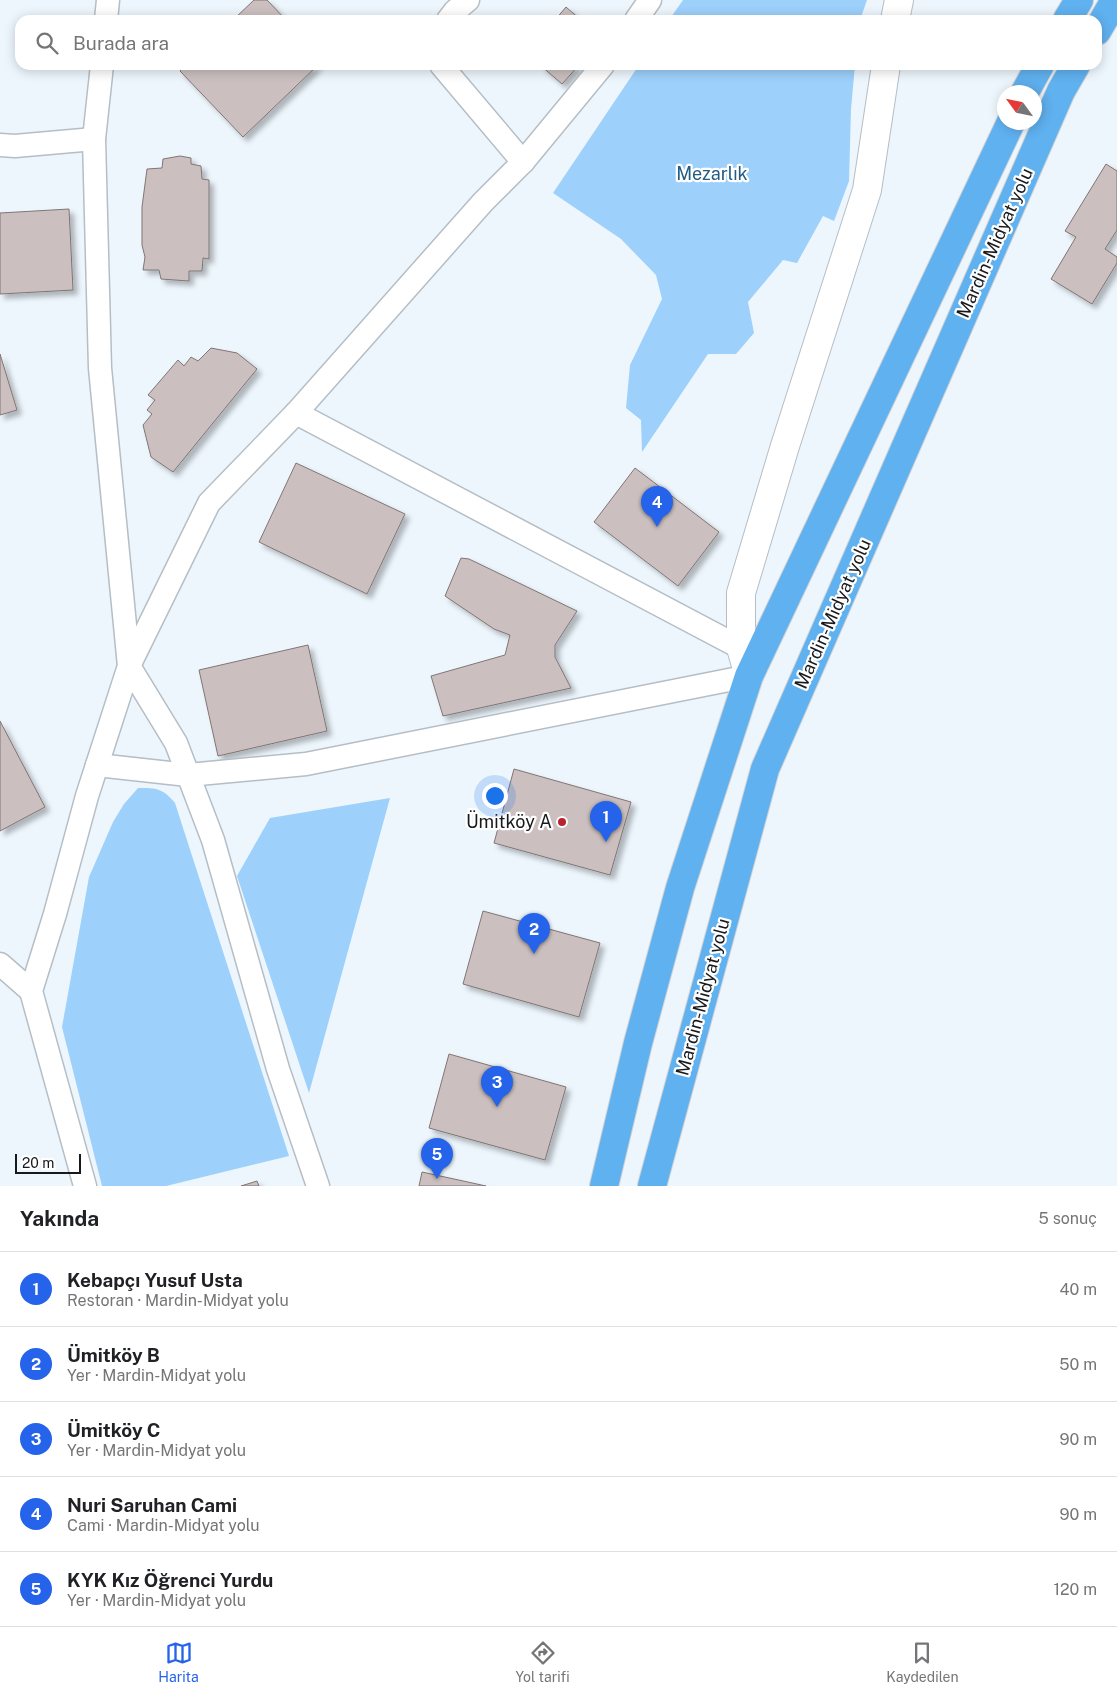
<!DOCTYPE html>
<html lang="tr">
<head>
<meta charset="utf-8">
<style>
	:root { --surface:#fff; --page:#f2f2f2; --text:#202124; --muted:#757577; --line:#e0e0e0; --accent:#2563eb }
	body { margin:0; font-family:"Public Sans",sans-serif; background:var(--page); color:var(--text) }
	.compass { position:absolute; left:997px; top:85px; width:45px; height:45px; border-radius:50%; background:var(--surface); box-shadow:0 2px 12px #0003; rotate:303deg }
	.scale { position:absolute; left:15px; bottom:12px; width:66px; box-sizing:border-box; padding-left:5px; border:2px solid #17191c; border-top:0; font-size:14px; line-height:18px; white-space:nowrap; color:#17191c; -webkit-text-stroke:4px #fff; paint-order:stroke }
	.you { position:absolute; left:494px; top:795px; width:18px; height:18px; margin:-12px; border:4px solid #fff; border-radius:50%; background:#1a73e8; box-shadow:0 0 0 8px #1a73e833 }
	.badge { display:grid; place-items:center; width:32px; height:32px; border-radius:50%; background:var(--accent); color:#fff; font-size:16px; font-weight:700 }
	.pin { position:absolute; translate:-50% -41px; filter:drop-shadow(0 1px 2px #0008) }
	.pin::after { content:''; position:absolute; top:26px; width:18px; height:15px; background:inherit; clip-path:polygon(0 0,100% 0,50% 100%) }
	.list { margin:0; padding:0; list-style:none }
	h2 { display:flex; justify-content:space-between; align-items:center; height:65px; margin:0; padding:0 20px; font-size:21px }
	h2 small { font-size:16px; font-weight:400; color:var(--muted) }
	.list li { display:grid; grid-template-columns:32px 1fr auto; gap:15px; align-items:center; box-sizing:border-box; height:75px; padding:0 20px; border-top:1px solid var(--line) }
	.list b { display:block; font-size:19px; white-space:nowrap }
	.list p { margin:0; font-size:16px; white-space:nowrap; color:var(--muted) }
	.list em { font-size:16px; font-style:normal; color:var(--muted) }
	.icon { flex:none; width:28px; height:28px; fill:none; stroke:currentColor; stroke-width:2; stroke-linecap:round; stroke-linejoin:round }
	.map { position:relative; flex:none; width:1117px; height:1186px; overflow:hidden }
	.search { position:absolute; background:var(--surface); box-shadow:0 2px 12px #0003; left:15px; right:15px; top:15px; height:55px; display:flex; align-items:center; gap:12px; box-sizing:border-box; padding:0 18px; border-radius:15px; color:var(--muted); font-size:19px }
	.sheet { height:440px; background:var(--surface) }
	nav { display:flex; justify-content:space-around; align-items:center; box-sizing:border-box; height:70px; border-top:1px solid var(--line); background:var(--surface); font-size:14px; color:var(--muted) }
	nav a { display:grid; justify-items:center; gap:2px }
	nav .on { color:var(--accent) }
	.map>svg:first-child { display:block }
</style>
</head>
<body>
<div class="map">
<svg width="1117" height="1186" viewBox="0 0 1117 1186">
	<defs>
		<filter id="shadow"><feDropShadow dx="4.5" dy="4.5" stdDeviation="2.5" flood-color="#0004"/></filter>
	</defs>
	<rect width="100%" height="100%" fill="#edf6fd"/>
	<!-- green -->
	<g fill="#9dd0fa">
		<path d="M 683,0 L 867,0 L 860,20 L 669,20 Z"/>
		<path d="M 639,65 L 855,65 L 851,109 L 849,181 L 834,221 L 823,216 L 797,263 L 783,260 L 748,302 L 754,333 L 736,354 L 708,354 L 642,452 L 641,420 L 626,408 L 630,365 L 662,299 L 656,275 L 621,239 L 553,193 Z"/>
		<path d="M 138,788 C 157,788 162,788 175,803 L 289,1156 L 166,1186 L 102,1186 L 62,1027 L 89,877 L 113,822 L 124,804 Z"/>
		<path d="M 390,798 L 309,1093 L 237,876 L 270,818 Z"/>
	</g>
	<!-- building -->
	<g fill="#cbc0bf" stroke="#807574" filter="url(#shadow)">
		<path d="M 254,0 L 267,0 L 286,20 L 233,20 Z"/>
		<path d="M 566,7 L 581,20 L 555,20 Z"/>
		<path d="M 186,65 L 318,65 L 243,137 L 180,71 Z"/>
		<path d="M 540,65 L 579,65 L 562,84 Z"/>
		<path d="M 180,156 L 191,158 L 191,164 L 201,166 L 202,179 L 209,180 L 209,259 L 203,258 L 202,271 L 189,271 L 189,281 L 161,279 L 159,270 L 143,270 L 145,257 L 142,245 L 142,207 L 147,169 L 162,168 L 163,159 Z"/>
		<path d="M 1106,164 L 1117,171 L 1117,230 L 1105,249 L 1117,257 L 1117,263 L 1092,304 L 1051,279 L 1076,237 L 1065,231 Z"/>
		<path d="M 69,209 L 73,290 L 0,294 L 0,213 Z"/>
		<path d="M 211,348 L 237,353 L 257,369 L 173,472 L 151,457 L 143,425 L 152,414 L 147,410 L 155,400 L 148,395 L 178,360 L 184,366 L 191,357 L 198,361 Z"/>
		<path d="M 0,354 L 17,410 L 0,415 Z"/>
		<path d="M 296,463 L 405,514 L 367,594 L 259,542 Z"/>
		<path d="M 635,468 L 719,532 L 678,586 L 594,522 Z"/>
		<path d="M 461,558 L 469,559 L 577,611 L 555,645 L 555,657 L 571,688 L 443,716 L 431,676 L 505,655 L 510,635 L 494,629 L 445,596 Z"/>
		<path d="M 308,645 L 327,731 L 218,756 L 199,670 Z"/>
		<path d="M 0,721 L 45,807 L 0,831 Z"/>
		<path d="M 514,769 L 631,802 L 610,875 L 494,843 Z"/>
		<path d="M 483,911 L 600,943 L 579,1017 L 463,984 Z"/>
		<path d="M 449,1054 L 566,1087 L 545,1160 L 429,1128 Z"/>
		<path d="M 422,1172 L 486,1186 L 419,1186 Z"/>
		<path d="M 257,1181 L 259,1186 L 241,1186 Z"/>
	</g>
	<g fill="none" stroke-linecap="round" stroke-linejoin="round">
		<defs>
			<g id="street">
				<path d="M 106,20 L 108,0"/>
				<path d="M 448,20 L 455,11 L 468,0"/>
				<path d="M 636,20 L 650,0"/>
				<path d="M 102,65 L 94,139 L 100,368 L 129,666 L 176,743 L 213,840 L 278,1069 L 318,1186"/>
				<path d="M 441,65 L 523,162"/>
				<path d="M 0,145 L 15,146 L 94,139"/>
				<path d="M 296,413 L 741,648"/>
				<path d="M 97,765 L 188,775 L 306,764 L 749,676"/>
				<path d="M 0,964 L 31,991"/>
				<path d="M 85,1186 L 31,991 L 55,914 L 87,796 L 129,666 L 209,503 L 296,413 L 483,202 L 523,162 L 603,65"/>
			</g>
			<g id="secondary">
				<path d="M 895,20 L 899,0"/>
				<path d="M 749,676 L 741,648 L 741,593 L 785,446 L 867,190 L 886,65"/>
			</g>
			<g id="highway">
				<path d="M 1067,20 L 1079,0"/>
				<path d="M 1097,31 L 1115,0"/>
				<path d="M 1025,92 L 1040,65"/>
				<path d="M 604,1186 L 638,1043 L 680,888 L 749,676 L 1011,122"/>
				<path d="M 652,1186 L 765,769 L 1061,91 L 1076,65"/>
			</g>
		</defs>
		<!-- street casing -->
		<use href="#street" stroke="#b6bec5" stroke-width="25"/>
		<!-- secondary casing -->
		<use href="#secondary" stroke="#b6bec5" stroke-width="30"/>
		<!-- highway casing -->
		<use href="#highway" stroke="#d1d1d2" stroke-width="30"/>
		<!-- street -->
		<use href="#street" stroke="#fff" stroke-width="22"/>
		<!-- secondary -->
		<use href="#secondary" stroke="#fff" stroke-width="28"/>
		<!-- highway -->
		<use href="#highway" stroke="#60b1f0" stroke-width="28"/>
	</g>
	<!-- markers -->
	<circle fill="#b62432" stroke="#fff" stroke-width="2" cx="562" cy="822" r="5"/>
	<g text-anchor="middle" stroke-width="4.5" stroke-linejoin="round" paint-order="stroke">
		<!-- park labels -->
		<g font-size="18" fill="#255c84" stroke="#fff">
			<text x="712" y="180">Mezarlık</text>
		</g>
		<!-- street labels -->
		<g font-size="18" fill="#17191c" stroke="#fff">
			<text transform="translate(995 243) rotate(-66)" y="6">Mardin-Midyat yolu</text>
			<text transform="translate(833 614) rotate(-66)" y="6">Mardin-Midyat yolu</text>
			<text transform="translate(703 997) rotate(-75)" y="6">Mardin-Midyat yolu</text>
		</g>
		<!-- poi labels -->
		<g font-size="18" fill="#17191c" stroke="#fff" text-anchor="end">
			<text x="552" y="828">Ümitköy A</text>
		</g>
	</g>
</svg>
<svg class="compass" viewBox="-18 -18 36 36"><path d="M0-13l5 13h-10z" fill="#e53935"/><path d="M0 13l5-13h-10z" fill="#757577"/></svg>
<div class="scale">20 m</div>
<div class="you"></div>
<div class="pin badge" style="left:606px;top:842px">1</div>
<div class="pin badge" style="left:534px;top:954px">2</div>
<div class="pin badge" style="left:497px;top:1107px">3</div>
<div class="pin badge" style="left:657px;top:527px">4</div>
<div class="pin badge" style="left:437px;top:1179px">5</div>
<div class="search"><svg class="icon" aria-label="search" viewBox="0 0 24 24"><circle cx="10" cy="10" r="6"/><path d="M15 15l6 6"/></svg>Burada ara</div>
</div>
<section class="sheet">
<h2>Yakında<small>5 sonuç</small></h2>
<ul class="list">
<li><span class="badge">1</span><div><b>Kebapçı Yusuf Usta</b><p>Restoran · Mardin-Midyat yolu</p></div><em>40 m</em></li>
<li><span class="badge">2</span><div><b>Ümitköy B</b><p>Yer · Mardin-Midyat yolu</p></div><em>50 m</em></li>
<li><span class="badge">3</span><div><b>Ümitköy C</b><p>Yer · Mardin-Midyat yolu</p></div><em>90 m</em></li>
<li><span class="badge">4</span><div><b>Nuri Saruhan Cami</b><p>Cami · Mardin-Midyat yolu</p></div><em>90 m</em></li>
<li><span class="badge">5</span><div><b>KYK Kız Öğrenci Yurdu</b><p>Yer · Mardin-Midyat yolu</p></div><em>120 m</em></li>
</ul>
</section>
<nav>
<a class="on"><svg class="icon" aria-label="map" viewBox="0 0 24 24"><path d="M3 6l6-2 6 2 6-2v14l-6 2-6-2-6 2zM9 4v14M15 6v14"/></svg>Harita</a>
<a><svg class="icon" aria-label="directions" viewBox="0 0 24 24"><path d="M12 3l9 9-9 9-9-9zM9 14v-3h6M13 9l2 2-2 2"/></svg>Yol tarifi</a>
<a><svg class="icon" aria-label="saved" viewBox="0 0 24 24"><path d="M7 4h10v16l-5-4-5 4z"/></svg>Kaydedilen</a>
</nav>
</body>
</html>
